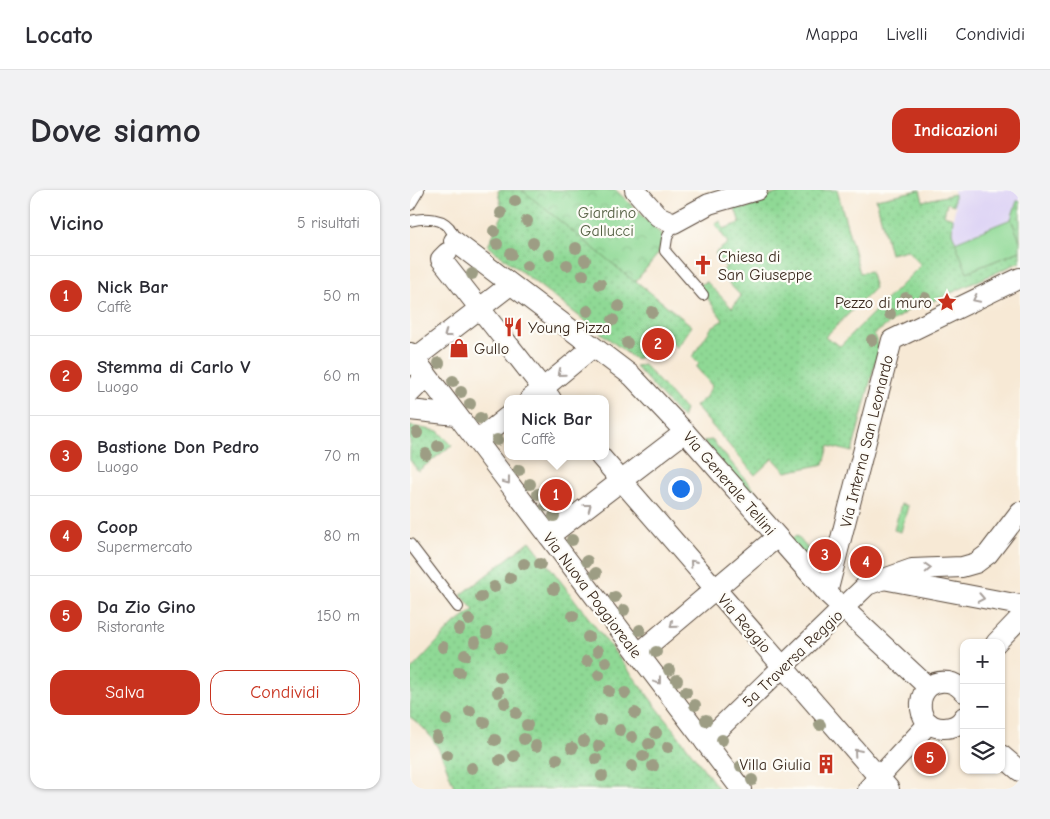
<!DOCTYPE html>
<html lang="it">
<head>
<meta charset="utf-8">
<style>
	:root { --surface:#fff; --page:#f2f2f3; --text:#2b2b33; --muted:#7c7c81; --line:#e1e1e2; --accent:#c8321e }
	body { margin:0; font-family:"Comic Neue",sans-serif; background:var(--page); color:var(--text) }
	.controls { position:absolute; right:15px; bottom:15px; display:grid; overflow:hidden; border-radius:10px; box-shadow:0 1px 4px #0004 }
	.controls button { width:45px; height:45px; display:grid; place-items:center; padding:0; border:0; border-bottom:1px solid var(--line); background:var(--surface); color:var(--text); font:25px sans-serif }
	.you { position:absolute; left:270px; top:298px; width:18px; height:18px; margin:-12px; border:4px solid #fff; border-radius:50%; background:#1a73e8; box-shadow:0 0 0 8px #1a73e833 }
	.badge { display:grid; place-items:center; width:32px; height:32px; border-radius:50%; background:var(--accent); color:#fff; font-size:16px; font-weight:700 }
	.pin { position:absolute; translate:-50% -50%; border:2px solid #fff; box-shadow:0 1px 5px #0006 }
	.popup { position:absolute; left:94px; top:205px; width:105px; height:65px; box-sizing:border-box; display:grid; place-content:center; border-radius:10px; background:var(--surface); filter:drop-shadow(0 1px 4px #0005); font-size:16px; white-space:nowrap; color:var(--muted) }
	.popup b { font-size:19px; color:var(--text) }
	.popup::after { content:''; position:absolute; left:50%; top:100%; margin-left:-10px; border:10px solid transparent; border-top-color:var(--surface) }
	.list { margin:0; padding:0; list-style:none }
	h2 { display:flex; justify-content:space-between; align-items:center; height:65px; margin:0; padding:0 20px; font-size:21px }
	h2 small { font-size:16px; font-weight:400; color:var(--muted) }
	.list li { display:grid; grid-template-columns:32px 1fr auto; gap:15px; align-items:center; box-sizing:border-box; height:80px; padding:0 20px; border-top:1px solid var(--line) }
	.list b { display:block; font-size:19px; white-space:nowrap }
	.list p { margin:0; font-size:16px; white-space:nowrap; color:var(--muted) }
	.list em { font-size:16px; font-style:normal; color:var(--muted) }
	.actions { display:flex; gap:10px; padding:15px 20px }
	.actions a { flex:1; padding:11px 0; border:1px solid var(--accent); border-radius:15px; text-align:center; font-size:18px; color:var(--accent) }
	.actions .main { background:var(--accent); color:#fff }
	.icon { flex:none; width:28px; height:28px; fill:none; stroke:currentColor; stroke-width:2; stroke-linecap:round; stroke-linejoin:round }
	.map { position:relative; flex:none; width:610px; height:599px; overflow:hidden; border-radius:15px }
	header { display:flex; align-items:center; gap:30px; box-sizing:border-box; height:70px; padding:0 25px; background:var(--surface); border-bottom:1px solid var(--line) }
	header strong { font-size:24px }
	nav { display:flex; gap:28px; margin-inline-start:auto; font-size:18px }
	.intro { display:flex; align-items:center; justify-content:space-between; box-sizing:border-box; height:120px; padding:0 30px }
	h1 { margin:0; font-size:35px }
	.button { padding:12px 22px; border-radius:15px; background:var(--accent); color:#fff; font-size:18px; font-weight:700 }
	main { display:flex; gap:30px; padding:0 30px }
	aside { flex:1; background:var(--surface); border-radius:15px; box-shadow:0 1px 4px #0004 }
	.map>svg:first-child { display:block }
</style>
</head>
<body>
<header>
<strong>Locato</strong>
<nav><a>Mappa</a><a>Livelli</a><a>Condividi</a></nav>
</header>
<div class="intro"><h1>Dove siamo</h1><a class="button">Indicazioni</a></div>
<main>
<aside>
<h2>Vicino<small>5 risultati</small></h2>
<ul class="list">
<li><span class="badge">1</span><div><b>Nick Bar</b><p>Caffè</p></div><em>50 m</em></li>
<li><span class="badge">2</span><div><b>Stemma di Carlo V</b><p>Luogo</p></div><em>60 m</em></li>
<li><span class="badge">3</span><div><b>Bastione Don Pedro</b><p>Luogo</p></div><em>70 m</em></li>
<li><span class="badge">4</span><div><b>Coop</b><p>Supermercato</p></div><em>80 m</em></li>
<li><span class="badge">5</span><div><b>Da Zio Gino</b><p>Ristorante</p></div><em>150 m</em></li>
</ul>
<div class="actions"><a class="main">Salva</a><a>Condividi</a></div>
</aside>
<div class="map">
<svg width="610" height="599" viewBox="0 0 610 599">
	<defs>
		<pattern id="grass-dots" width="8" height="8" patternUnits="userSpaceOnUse" patternTransform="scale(1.25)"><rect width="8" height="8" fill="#8fd995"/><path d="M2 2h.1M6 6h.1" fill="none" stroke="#7cba80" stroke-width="1.8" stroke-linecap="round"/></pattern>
		<pattern id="park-crowns" width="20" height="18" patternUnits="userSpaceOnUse" patternTransform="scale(1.25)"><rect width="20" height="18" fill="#8fd995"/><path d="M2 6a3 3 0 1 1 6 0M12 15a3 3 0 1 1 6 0" fill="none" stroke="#7cba80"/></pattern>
	</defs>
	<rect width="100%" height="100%" fill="#fdfcf7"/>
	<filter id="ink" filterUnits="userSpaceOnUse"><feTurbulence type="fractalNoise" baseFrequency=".02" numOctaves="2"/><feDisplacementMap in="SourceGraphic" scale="10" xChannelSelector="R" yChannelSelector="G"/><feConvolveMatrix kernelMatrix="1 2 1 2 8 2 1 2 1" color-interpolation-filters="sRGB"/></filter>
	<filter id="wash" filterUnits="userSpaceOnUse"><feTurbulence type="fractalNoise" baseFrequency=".0096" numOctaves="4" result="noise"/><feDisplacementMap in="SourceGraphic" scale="20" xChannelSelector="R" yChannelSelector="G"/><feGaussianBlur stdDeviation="1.12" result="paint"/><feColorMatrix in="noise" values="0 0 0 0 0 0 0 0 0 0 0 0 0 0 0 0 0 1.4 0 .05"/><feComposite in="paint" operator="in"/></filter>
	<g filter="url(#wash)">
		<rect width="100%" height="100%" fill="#f7e9d5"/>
		<!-- built -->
		<path fill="#dfd5f5" d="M 544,0 L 610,0 L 610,72 L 525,110 L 511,75 L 501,64 L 540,27 L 543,28 L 546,16 L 544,15 Z"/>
		<!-- grass -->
		<g fill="url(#grass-dots)" stroke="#65825a">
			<path d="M 89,0 L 112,0 L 282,136 L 267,158 L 257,148 L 239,163 L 238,161 L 226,170 L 78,56 L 93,24 L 88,2 Z"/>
			<path d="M 379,0 L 427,0 L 450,83 L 460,81 L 465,98 L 415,147 L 430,156 L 511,75 L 497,60 L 480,64 L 466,9 L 510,0 L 513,11 L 544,4 L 544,15 L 537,13 L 534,25 L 543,28 L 542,42 L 557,82 L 610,61 L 610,72 L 512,116 L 509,113 L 464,144 L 469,158 L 442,262 L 419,256 L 414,274 L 376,282 L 363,268 L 345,285 L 285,216 L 295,208 L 302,196 L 286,177 L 289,174 L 282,167 L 302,137 L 313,130 L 288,95 L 297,92 L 322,118 L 331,106 L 309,83 L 316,78 L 305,63 L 318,53 L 305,34 L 311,31 L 313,39 L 330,33 L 324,15 L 333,19 L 344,16 L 348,9 Z"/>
			<path d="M 607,11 L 610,11 L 610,51 L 601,29 Z"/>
			<path d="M 234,175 L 275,220 L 272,228 L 225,176 Z"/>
			<path d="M 0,236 L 28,241 L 42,255 L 8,281 L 0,270 Z"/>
			<path d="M 302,250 L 365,324 L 364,333 L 293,251 Z"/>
			<path d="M 491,314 L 498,316 L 491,342 L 484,340 Z"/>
			<path d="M 387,346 L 411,374 L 408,381 L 379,349 Z"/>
			<path d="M 120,351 L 309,599 L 45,599 C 32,567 29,548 0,527 L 0,481 L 42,436 L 64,420 L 51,405 Z"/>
		</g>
		<!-- park -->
		<path fill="url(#park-crowns)" stroke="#65825a" d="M 112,0 L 206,0 L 253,46 L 248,64 L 225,92 Z"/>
		<!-- garden -->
		<path fill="#8fd995" stroke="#65825a" d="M 601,29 L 610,51 L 610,61 L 557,82 L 545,52 Z"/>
	</g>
	<g filter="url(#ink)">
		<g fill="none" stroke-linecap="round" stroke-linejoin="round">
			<defs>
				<g id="lane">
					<path d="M 0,15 L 9,0"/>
					<path d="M 0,31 C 14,27 35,27 42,42 L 43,54"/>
					<path d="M 264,33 L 257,48 L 255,61 L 293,105"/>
					<path d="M 0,354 L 48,417"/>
				</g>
				<g id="street">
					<path d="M 225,0 L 248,26 L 264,33 L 299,14 L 347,0"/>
					<path d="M 44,51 L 222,186 L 275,242 L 417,403 L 518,497"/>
					<path d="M 37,63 L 31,69 L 141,209"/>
					<path d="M 0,163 L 331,599"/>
					<path d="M 0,175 L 4,169 L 100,95"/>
					<path d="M 0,203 L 11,192 L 13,180"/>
					<path d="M 120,209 L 183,157"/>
					<path d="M 0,220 L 46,225"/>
					<path d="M 67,251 L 97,227"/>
					<path d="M 190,266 L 479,599"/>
					<path d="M 139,346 L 275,242"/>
					<path d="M 473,389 L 610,415"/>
					<path d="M 417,403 L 482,150 L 610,88"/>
					<path d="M 586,453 L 610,428"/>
					<path d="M 228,464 L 367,347"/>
					<path d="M 554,502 C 549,496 545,493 538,492 C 504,487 501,539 534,538 C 543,538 550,534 554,527"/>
					<path d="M 295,552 L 457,395 L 502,379 L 552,377 L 566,373 L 578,364 L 610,322"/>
					<path d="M 591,565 L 610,581"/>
					<path d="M 458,599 L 519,533"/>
				</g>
			</defs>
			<!-- lane casing -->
			<use href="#lane" stroke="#574739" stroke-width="12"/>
			<!-- street casing -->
			<use href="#street" stroke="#574739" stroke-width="22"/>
			<!-- lane -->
			<use href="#lane" stroke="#fff" stroke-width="10"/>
			<!-- street -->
			<use href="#street" stroke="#fff" stroke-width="20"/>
		</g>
		<!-- trees -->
		<g fill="#9d9d84">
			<circle cx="105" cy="11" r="6"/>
			<circle cx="91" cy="23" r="6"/>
			<circle cx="117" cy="31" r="6"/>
			<circle cx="84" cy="41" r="6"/>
			<circle cx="123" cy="53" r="6"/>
			<circle cx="87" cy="54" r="6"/>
			<circle cx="166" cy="58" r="6"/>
			<circle cx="101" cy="64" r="6"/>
			<circle cx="139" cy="65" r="6"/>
			<circle cx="175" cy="70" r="6"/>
			<circle cx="157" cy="75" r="6"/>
			<circle cx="117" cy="76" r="6"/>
			<circle cx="62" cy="84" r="6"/>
			<circle cx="173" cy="85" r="6"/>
			<circle cx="190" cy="94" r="6"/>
			<circle cx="496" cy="108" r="6"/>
			<circle cx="515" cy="108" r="6"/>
			<circle cx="209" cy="116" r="6"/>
			<circle cx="178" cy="121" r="6"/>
			<circle cx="242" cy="122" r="6"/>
			<circle cx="480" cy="124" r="6"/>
			<circle cx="203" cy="130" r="6"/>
			<circle cx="462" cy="150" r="6"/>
			<circle cx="217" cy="153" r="6"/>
			<circle cx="29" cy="173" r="6"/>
			<circle cx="43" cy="191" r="6"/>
			<circle cx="51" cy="202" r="6"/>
			<circle cx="60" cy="214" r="6"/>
			<circle cx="70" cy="228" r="6"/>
			<circle cx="7" cy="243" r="6"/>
			<circle cx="87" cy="250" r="6"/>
			<circle cx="28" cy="256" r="6"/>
			<circle cx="16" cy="264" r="6"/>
			<circle cx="109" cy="280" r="6"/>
			<circle cx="120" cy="294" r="6"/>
			<circle cx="128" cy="304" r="6"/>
			<circle cx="136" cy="316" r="6"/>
			<circle cx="144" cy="326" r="6"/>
			<circle cx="162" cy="350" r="6"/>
			<circle cx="177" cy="371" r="6"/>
			<circle cx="114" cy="374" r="6"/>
			<circle cx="130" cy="374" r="6"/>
			<circle cx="186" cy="383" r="6"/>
			<circle cx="100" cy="388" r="6"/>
			<circle cx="84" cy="397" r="6"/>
			<circle cx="144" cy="399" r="6"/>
			<circle cx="71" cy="407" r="6"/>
			<circle cx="205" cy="407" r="6"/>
			<circle cx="214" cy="420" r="6"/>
			<circle cx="163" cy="426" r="6"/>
			<circle cx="59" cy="430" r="6"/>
			<circle cx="49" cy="439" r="6"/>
			<circle cx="230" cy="440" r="6"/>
			<circle cx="77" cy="443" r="6"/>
			<circle cx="178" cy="447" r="6"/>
			<circle cx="65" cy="452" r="6"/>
			<circle cx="33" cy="457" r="6"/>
			<circle cx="91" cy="457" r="6"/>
			<circle cx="188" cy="461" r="6"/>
			<circle cx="246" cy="462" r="6"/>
			<circle cx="55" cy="465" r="6"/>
			<circle cx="177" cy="471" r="6"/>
			<circle cx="196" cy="472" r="6"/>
			<circle cx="259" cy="480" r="6"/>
			<circle cx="49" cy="482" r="6"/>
			<circle cx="189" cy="485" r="6"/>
			<circle cx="90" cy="487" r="6"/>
			<circle cx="267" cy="490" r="6"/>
			<circle cx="199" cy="501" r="6"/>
			<circle cx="88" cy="502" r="6"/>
			<circle cx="276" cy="502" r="6"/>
			<circle cx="215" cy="503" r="6"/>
			<circle cx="95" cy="513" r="6"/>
			<circle cx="285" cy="515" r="6"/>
			<circle cx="60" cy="521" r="6"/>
			<circle cx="106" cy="523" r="6"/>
			<circle cx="225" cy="523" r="6"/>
			<circle cx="37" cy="530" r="6"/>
			<circle cx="190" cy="530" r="6"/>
			<circle cx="296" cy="530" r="6"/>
			<circle cx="74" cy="532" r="6"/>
			<circle cx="117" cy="535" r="6"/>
			<circle cx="410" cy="535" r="6"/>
			<circle cx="210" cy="540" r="6"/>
			<circle cx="246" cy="543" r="6"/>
			<circle cx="27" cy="547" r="6"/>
			<circle cx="222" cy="547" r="6"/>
			<circle cx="114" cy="549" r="6"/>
			<circle cx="85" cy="550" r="6"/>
			<circle cx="312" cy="550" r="6"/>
			<circle cx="174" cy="551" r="6"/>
			<circle cx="239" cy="554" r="6"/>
			<circle cx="126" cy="556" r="6"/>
			<circle cx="189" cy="556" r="6"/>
			<circle cx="258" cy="557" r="6"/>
			<circle cx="162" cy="558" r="6"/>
			<circle cx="37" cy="565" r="6"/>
			<circle cx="104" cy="566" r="6"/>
			<circle cx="233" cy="566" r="6"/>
			<circle cx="147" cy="569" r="6"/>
			<circle cx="186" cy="569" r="6"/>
			<circle cx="90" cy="570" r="6"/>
			<circle cx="222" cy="576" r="6"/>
			<circle cx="243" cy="576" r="6"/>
			<circle cx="331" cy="576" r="6"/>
			<circle cx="62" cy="578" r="6"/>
			<circle cx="192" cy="586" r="6"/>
			<circle cx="342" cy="590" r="6"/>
		</g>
		<!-- one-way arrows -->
		<defs><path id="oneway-chevron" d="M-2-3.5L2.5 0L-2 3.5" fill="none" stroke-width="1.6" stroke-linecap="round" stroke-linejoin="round" transform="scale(1.25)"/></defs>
		<g stroke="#a79f9a">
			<use href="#oneway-chevron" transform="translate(566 109) rotate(154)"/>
			<use href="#oneway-chevron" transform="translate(37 144) rotate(143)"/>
			<use href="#oneway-chevron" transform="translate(151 183) rotate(141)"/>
			<use href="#oneway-chevron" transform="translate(97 291) rotate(53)"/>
			<use href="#oneway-chevron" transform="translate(178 317) rotate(-37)"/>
			<use href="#oneway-chevron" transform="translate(283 373) rotate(-131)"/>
			<use href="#oneway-chevron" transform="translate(518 378) rotate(-2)"/>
			<use href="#oneway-chevron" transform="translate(571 408) rotate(11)"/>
			<use href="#oneway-chevron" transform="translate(263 435) rotate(140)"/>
			<use href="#oneway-chevron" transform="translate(248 491) rotate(53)"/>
			<use href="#oneway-chevron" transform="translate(447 562) rotate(-131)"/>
		</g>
	</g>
	<!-- icons -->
	<defs>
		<symbol id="church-bare" viewBox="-9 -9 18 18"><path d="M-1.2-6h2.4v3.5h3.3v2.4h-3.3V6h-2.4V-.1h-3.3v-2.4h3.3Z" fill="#c8321e" stroke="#fdfcf7" stroke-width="2.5" paint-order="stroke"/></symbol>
		<symbol id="sight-bare" viewBox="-9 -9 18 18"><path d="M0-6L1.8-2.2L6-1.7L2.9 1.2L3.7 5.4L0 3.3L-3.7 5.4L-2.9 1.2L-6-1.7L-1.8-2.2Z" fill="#c8321e" stroke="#fdfcf7" stroke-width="2.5" paint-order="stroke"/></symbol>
		<symbol id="restaurant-bare" viewBox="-9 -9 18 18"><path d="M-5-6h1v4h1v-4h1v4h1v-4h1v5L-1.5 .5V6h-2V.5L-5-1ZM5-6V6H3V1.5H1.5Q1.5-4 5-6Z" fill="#c8321e" stroke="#fdfcf7" stroke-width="2.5" paint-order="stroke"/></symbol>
		<symbol id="shop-bare" viewBox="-9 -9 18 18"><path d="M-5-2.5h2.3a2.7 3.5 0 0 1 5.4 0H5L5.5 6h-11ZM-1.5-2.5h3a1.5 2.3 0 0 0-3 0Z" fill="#c8321e" stroke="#fdfcf7" stroke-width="2.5" paint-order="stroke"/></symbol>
		<symbol id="building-bare" viewBox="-9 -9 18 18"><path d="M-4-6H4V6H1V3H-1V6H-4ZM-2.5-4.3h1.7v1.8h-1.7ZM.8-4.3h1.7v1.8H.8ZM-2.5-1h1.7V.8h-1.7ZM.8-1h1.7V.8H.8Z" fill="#c8321e" stroke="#fdfcf7" stroke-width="2.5" paint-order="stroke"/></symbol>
	</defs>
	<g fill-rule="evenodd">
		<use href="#church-bare" x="279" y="61" width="28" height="28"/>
		<use href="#sight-bare" x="523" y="98" width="28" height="28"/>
		<use href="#restaurant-bare" x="89" y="123" width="28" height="28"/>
		<use href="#shop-bare" x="35" y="144" width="28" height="28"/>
		<use href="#building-bare" x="402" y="560" width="28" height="28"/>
	</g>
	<g text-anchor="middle" stroke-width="4.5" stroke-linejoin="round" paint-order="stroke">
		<!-- park labels -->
		<g font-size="16" fill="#545f42" stroke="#fdfcf7">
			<text x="197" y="28">Giardino<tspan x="197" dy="18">Gallucci</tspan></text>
		</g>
		<!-- poi labels -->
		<g font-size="16" fill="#3b2a1e" stroke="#fdfcf7" text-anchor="start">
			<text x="308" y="72">Chiesa di<tspan x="308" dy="18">San Giuseppe</tspan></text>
			<text x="522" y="118" text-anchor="end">Pezzo di muro</text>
			<text x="118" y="143">Young Pizza</text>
			<text x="64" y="164">Gullo</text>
			<text x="401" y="580" text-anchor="end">Villa Giulia</text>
		</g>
		<!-- street labels -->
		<g font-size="16" fill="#3b2a1e" stroke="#fdfcf7">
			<text transform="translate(456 251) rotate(-76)" y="6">Via Interna San Leonardo</text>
			<text transform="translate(320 293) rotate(49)" y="6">Via Generale Tellini</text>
			<text transform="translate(183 405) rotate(53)" y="6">Via Nuova Poggioreale</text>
			<text transform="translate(335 433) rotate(49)" y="6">Via Reggio</text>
			<text transform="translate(382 468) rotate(-44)" y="6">5a Traversa Reggio</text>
		</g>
	</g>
</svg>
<div class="controls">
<button>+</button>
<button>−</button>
<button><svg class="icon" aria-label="layers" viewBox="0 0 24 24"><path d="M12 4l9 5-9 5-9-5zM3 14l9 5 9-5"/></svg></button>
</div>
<div class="you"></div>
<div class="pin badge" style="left:146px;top:305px">1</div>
<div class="popup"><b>Nick Bar</b>Caffè</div>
<div class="pin badge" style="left:248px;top:154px">2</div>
<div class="pin badge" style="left:415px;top:365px">3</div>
<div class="pin badge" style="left:456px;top:372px">4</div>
<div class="pin badge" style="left:520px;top:568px">5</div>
</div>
</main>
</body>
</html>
